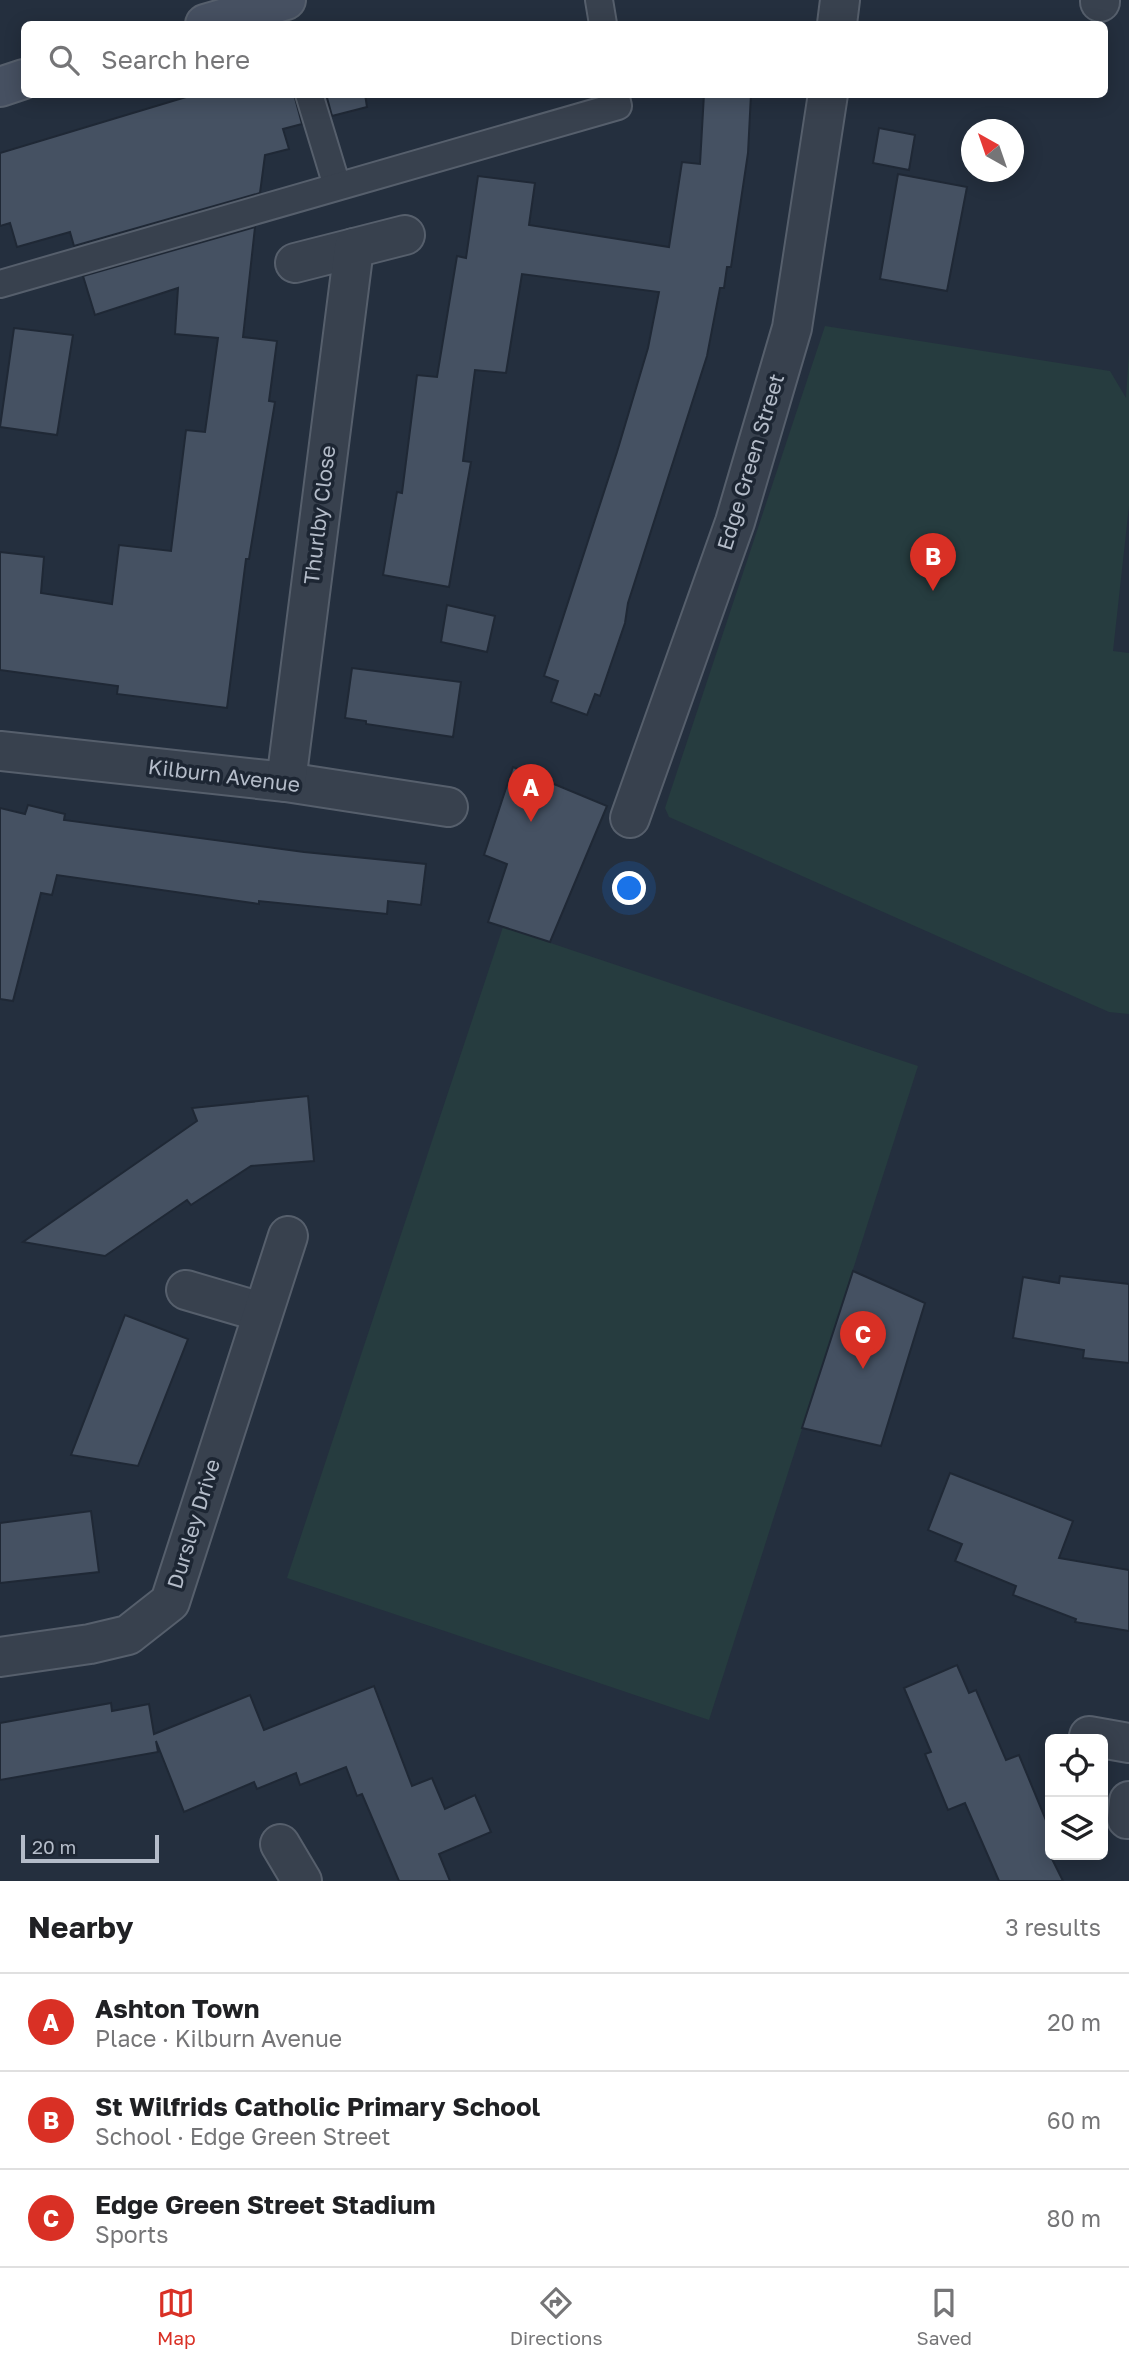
<!DOCTYPE html>
<html lang="en">
<head>
<meta charset="utf-8">
<style>
	:root { --surface:#fff; --page:#f6f6f6; --text:#202124; --muted:#757577; --line:#e0e0e0; --accent:#d93025 }
	body { margin:0; font-family:"Golos Text",sans-serif; background:var(--page); color:var(--text) }
	.controls { position:absolute; right:21px; bottom:21px; display:grid; overflow:hidden; border-radius:10px; box-shadow:0 4px 18px #0003 }
	.controls button { width:63px; height:63px; display:grid; place-items:center; padding:0; border:0; border-bottom:2px solid var(--line); background:var(--surface); color:var(--text); font:35px sans-serif }
	.compass { position:absolute; left:961px; top:119px; width:63px; height:63px; border-radius:50%; background:var(--surface); box-shadow:0 4px 18px #0003; rotate:320deg }
	.scale { position:absolute; left:21px; bottom:18px; width:138px; box-sizing:border-box; padding-left:7px; border:4px solid #b4bcc9; border-top:0; font-size:19px; line-height:24px; white-space:nowrap; color:#b4bcc9; -webkit-text-stroke:5px #1d2633; paint-order:stroke }
	.you { position:absolute; left:630px; top:889px; width:24px; height:24px; margin:-18px; border:5px solid #fff; border-radius:50%; background:#1a73e8; box-shadow:0 0 0 10px #1a73e833 }
	.badge { display:grid; place-items:center; width:46px; height:46px; border-radius:50%; background:var(--accent); color:#fff; font-size:23px; font-weight:700 }
	.pin { position:absolute; translate:-50% -58px; filter:drop-shadow(0 2px 4px #0008) }
	.pin::after { content:''; position:absolute; top:37px; width:24px; height:21px; background:inherit; clip-path:polygon(0 0,100% 0,50% 100%) }
	.list { margin:0; padding:0; list-style:none }
	h2 { display:flex; justify-content:space-between; align-items:center; height:91px; margin:0; padding:0 28px; font-size:30px }
	h2 small { font-size:23px; font-weight:400; color:var(--muted) }
	.list li { display:grid; grid-template-columns:46px 1fr auto; gap:21px; align-items:center; box-sizing:border-box; height:98px; padding:0 28px; border-top:2px solid var(--line) }
	.list b { display:block; font-size:26px; white-space:nowrap }
	.list p { margin:0; font-size:23px; white-space:nowrap; color:var(--muted) }
	.list em { font-size:23px; font-style:normal; color:var(--muted) }
	.icon { flex:none; width:38px; height:38px; fill:none; stroke:currentColor; stroke-width:2; stroke-linecap:round; stroke-linejoin:round }
	.map { position:relative; flex:none; width:1129px; height:1881px; overflow:hidden }
	.search { position:absolute; background:var(--surface); box-shadow:0 4px 18px #0003; left:21px; right:21px; top:21px; height:77px; display:flex; align-items:center; gap:18px; box-sizing:border-box; padding:0 24px; border-radius:10px; color:var(--muted); font-size:26px }
	.sheet { height:385px; background:var(--surface) }
	nav { display:flex; justify-content:space-around; align-items:center; box-sizing:border-box; height:98px; border-top:2px solid var(--line); background:var(--surface); font-size:19px; color:var(--muted) }
	nav a { display:grid; justify-items:center; gap:4px }
	nav .on { color:var(--accent) }
	.map>svg:first-child { display:block }
</style>
</head>
<body>
<div class="map">
<svg width="1129" height="1881" viewBox="0 0 1129 1881">
	<rect width="100%" height="100%" fill="#242f3e"/>
	<!-- green -->
	<g fill="#263c3f">
		<path d="M 825,326 L 1110,371 L 1126,398 L 1129,353 L 1129,506 L 1113,651 L 1129,653 L 1129,1014 L 1109,1012 L 669,817 L 665,808 Z"/>
		<path d="M 503,927 L 918,1066 L 709,1720 L 287,1578 Z"/>
	</g>
	<!-- building -->
	<g fill="#455162" stroke="#1f2835" stroke-width="2">
		<path d="M 196,94 L 294,94 L 302,124 L 283,129 L 289,149 L 265,155 L 260,193 L 74,246 L 70,232 L 17,247 L 10,223 L 0,226 L 0,153 Z"/>
		<path d="M 326,94 L 365,94 L 367,107 L 332,116 Z"/>
		<path d="M 704,94 L 751,94 L 748,153 L 731,267 L 727,267 L 724,288 L 720,288 L 707,356 L 628,603 L 625,623 L 600,696 L 595,694 L 587,715 L 551,702 L 558,681 L 544,676 L 617,452 L 648,348 L 659,292 L 522,274 L 506,373 L 475,370 L 463,461 L 471,462 L 449,587 L 383,575 L 397,492 L 402,493 L 417,375 L 437,377 L 457,256 L 466,258 L 478,176 L 535,183 L 529,225 L 669,247 L 682,162 L 700,164 Z"/>
		<path d="M 879,128 L 915,135 L 909,170 L 873,163 Z"/>
		<path d="M 898,174 L 967,187 L 947,291 L 880,279 Z"/>
		<path d="M 255,227 L 243,337 L 277,341 L 269,401 L 275,402 L 249,559 L 246,559 L 227,708 L 117,694 L 118,686 L 0,670 L 0,552 L 44,557 L 41,593 L 112,604 L 119,545 L 171,551 L 186,430 L 205,432 L 218,338 L 175,334 L 178,288 L 95,315 L 83,276 Z"/>
		<path d="M 14,328 L 73,335 L 57,435 L 0,427 Z"/>
		<path d="M 447,605 L 495,616 L 487,652 L 441,642 Z"/>
		<path d="M 352,668 L 461,682 L 453,737 L 366,724 L 366,721 L 345,718 Z"/>
		<path d="M 513,767 L 607,806 L 550,942 L 488,922 L 507,864 L 484,855 Z"/>
		<path d="M 28,805 L 65,814 L 64,820 L 304,852 L 426,864 L 421,905 L 388,901 L 387,914 L 259,901 L 259,904 L 57,875 L 52,895 L 41,893 L 13,1001 L 0,999 L 0,808 L 25,814 Z"/>
		<path d="M 308,1096 L 314,1161 L 251,1166 L 191,1205 L 187,1200 L 105,1256 L 23,1242 L 197,1121 L 192,1108 Z"/>
		<path d="M 853,1271 L 925,1303 L 881,1446 L 802,1428 Z"/>
		<path d="M 1060,1276 L 1129,1284 L 1129,1363 L 1083,1358 L 1084,1350 L 1013,1338 L 1023,1277 L 1059,1283 Z"/>
		<path d="M 125,1315 L 188,1339 L 138,1466 L 71,1455 Z"/>
		<path d="M 950,1473 L 1073,1521 L 1059,1558 L 1129,1570 L 1129,1631 L 1075,1622 L 1076,1619 L 1013,1595 L 1016,1586 L 955,1561 L 962,1544 L 928,1530 Z"/>
		<path d="M 91,1511 L 99,1572 L 0,1583 L 0,1523 Z"/>
		<path d="M 957,1665 L 969,1693 L 976,1690 L 1006,1760 L 1019,1755 L 1050,1830 L 1050,1855 L 1063,1881 L 999,1881 L 965,1803 L 948,1810 L 925,1754 L 931,1752 L 904,1688 Z"/>
		<path d="M 374,1686 L 412,1786 L 432,1778 L 445,1809 L 475,1795 L 491,1832 L 439,1854 L 450,1881 L 399,1881 L 362,1794 L 357,1796 L 346,1767 L 300,1785 L 296,1773 L 257,1789 L 254,1782 L 184,1812 L 156,1741 L 158,1752 L 0,1780 L 0,1723 L 111,1703 L 112,1711 L 149,1704 L 154,1734 L 250,1695 L 264,1730 Z"/>
	</g>
	<g fill="none" stroke-linecap="round" stroke-linejoin="round">
		<defs>
			<g id="service">
				<path d="M 599,0 L 603,24"/>
				<path d="M 309,94 L 337,186"/>
				<path d="M 0,284 L 618,106 L 615,94"/>
			</g>
			<g id="minor">
				<path d="M 1100,2 L 1100,0"/>
				<path d="M 837,24 L 840,0"/>
				<path d="M 295,263 L 354,248"/>
				<path d="M 0,751 L 286,782 L 448,807"/>
				<path d="M 286,782 L 354,248 L 405,235"/>
				<path d="M 630,818 L 735,522 L 792,328 L 828,94"/>
				<path d="M 186,1290 L 261,1312"/>
				<path d="M 0,1657 L 90,1644 L 128,1635 L 170,1602 L 288,1236"/>
				<path d="M 1089,1736 L 1129,1743"/>
				<path d="M 1127,1819 L 1129,1801"/>
				<path d="M 280,1844 L 302,1881"/>
			</g>
			<g id="secondary">
				<path d="M 205,24 L 286,0"/>
				<path d="M 0,87 L 24,79"/>
			</g>
		</defs>
		<!-- service casing -->
		<use href="#service" stroke="#565f6c" stroke-width="30"/>
		<!-- minor casing -->
		<use href="#minor" stroke="#565f6c" stroke-width="42"/>
		<!-- secondary casing -->
		<use href="#secondary" stroke="#565f6c" stroke-width="42"/>
		<!-- service -->
		<use href="#service" stroke="#38414e" stroke-width="26"/>
		<!-- minor -->
		<use href="#minor" stroke="#38414e" stroke-width="38"/>
		<!-- secondary -->
		<use href="#secondary" stroke="#465061" stroke-width="38"/>
	</g>
	<g text-anchor="middle" stroke-width="7" stroke-linejoin="round" paint-order="stroke">
		<!-- street labels -->
		<g font-size="21" fill="#b4bcc9" stroke="#1d2633">
			<text transform="translate(751 462) rotate(-73)" y="7">Edge Green Street</text>
			<text transform="translate(320 515) rotate(-83)" y="7">Thurlby Close</text>
			<text transform="translate(224 776) rotate(7)" y="7">Kilburn Avenue</text>
			<text transform="translate(194 1524) rotate(-73)" y="7">Dursley Drive</text>
		</g>
	</g>
</svg>
<div class="controls">
<button><svg class="icon" aria-label="locate" viewBox="0 0 24 24"><circle cx="12" cy="12" r="6"/><path d="M12 2v4M12 18v4M2 12h4M18 12h4"/></svg></button>
<button><svg class="icon" aria-label="layers" viewBox="0 0 24 24"><path d="M12 4l9 5-9 5-9-5zM3 14l9 5 9-5"/></svg></button>
</div>
<svg class="compass" viewBox="-18 -18 36 36"><path d="M0-13l5 13h-10z" fill="#e53935"/><path d="M0 13l5-13h-10z" fill="#757577"/></svg>
<div class="scale">20 m</div>
<div class="you"></div>
<div class="pin badge" style="left:531px;top:822px">A</div>
<div class="pin badge" style="left:933px;top:591px">B</div>
<div class="pin badge" style="left:863px;top:1369px">C</div>
<div class="search"><svg class="icon" aria-label="search" viewBox="0 0 24 24"><circle cx="10" cy="10" r="6"/><path d="M15 15l6 6"/></svg>Search here</div>
</div>
<section class="sheet">
<h2>Nearby<small>3 results</small></h2>
<ul class="list">
<li><span class="badge">A</span><div><b>Ashton Town</b><p>Place · Kilburn Avenue</p></div><em>20 m</em></li>
<li><span class="badge">B</span><div><b>St Wilfrids Catholic Primary School</b><p>School · Edge Green Street</p></div><em>60 m</em></li>
<li><span class="badge">C</span><div><b>Edge Green Street Stadium</b><p>Sports</p></div><em>80 m</em></li>
</ul>
</section>
<nav>
<a class="on"><svg class="icon" aria-label="map" viewBox="0 0 24 24"><path d="M3 6l6-2 6 2 6-2v14l-6 2-6-2-6 2zM9 4v14M15 6v14"/></svg>Map</a>
<a><svg class="icon" aria-label="directions" viewBox="0 0 24 24"><path d="M12 3l9 9-9 9-9-9zM9 14v-3h6M13 9l2 2-2 2"/></svg>Directions</a>
<a><svg class="icon" aria-label="saved" viewBox="0 0 24 24"><path d="M7 4h10v16l-5-4-5 4z"/></svg>Saved</a>
</nav>
</body>
</html>
